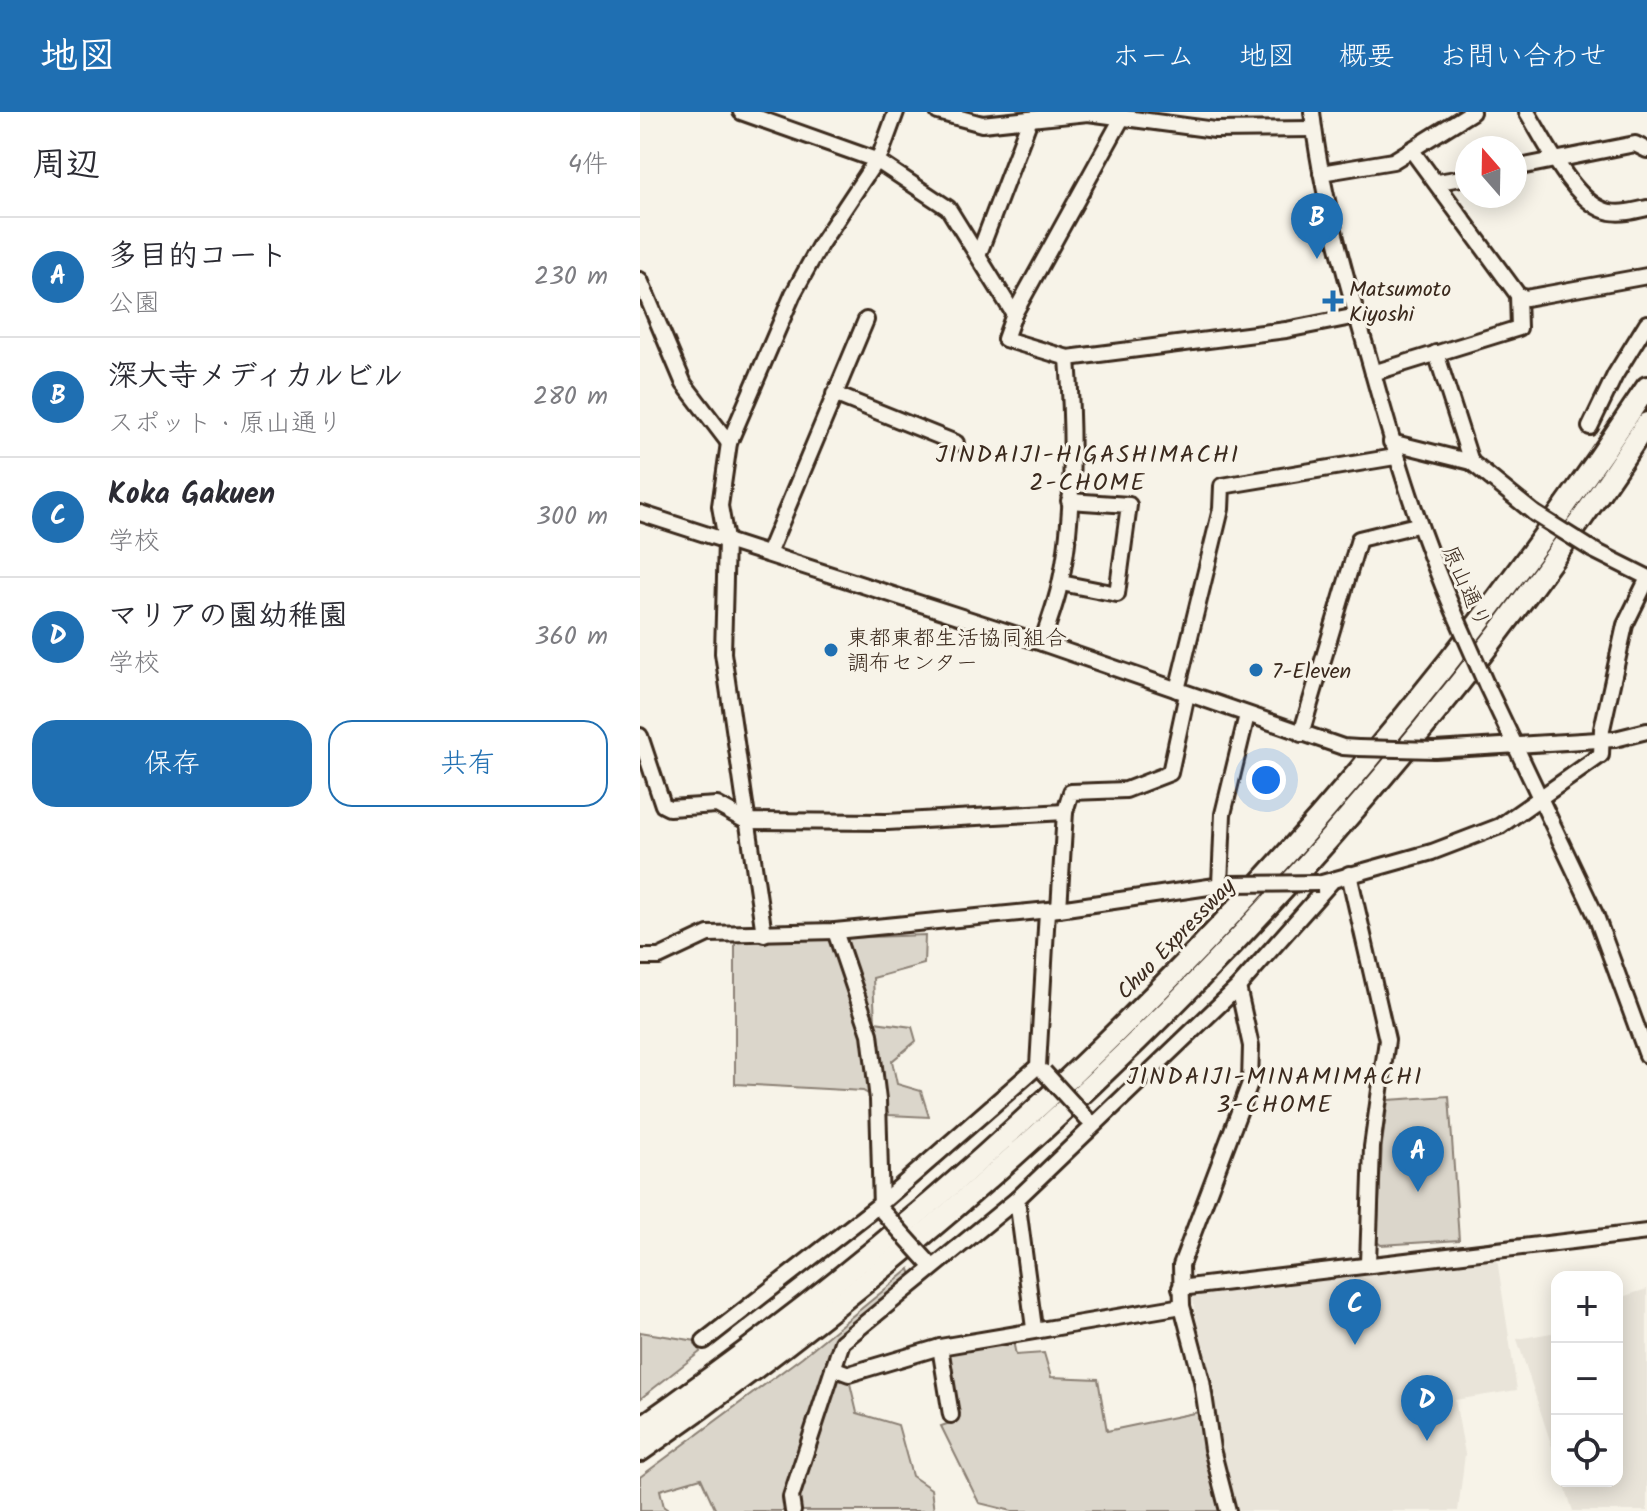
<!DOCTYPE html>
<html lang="ja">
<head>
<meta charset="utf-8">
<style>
	:root { --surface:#fff; --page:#f7f7f7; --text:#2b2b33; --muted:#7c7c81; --line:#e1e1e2; --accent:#1f6fb2 }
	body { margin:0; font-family:Kalam,"Klee One",sans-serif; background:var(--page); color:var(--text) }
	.controls { position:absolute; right:24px; bottom:24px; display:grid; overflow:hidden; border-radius:16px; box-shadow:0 4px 20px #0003 }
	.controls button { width:72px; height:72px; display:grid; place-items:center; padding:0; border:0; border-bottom:2px solid var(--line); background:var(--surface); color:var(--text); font:40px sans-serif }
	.compass { position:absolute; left:815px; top:24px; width:72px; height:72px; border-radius:50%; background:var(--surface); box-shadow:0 4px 20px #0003; rotate:340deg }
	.you { position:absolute; left:626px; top:668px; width:28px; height:28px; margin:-20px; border:6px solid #fff; border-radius:50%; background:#1a73e8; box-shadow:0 0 0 12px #1a73e833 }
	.badge { display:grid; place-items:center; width:52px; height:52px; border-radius:50%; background:var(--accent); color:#fff; font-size:26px; font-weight:700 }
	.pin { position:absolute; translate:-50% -66px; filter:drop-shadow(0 2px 4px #0008) }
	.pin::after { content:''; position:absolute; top:42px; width:28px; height:24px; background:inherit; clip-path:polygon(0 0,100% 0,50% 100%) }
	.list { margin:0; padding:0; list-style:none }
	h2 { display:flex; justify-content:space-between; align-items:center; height:104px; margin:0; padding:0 32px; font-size:34px }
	h2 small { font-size:26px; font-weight:400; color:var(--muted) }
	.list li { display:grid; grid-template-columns:52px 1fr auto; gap:24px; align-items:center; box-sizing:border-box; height:120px; padding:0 32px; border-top:2px solid var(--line) }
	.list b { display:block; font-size:30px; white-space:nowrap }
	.list p { margin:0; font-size:26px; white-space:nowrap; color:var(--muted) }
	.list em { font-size:26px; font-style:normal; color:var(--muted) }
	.actions { display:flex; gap:16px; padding:24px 32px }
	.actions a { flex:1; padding:18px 0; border:2px solid var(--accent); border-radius:24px; text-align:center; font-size:28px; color:var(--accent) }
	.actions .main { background:var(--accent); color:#fff }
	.icon { flex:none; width:44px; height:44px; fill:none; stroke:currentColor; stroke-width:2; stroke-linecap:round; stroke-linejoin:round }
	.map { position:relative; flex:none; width:1007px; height:1399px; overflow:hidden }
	header { display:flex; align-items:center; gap:48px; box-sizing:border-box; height:112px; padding:0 40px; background:var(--accent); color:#fff }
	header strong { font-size:38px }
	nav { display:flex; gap:44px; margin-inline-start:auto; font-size:28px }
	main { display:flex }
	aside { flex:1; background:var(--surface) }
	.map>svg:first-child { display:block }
</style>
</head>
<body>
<header>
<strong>地図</strong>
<nav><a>ホーム</a><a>地図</a><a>概要</a><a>お問い合わせ</a></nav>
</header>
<main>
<aside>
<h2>周辺<small>4件</small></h2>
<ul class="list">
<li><span class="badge">A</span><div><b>多目的コート</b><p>公園</p></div><em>230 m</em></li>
<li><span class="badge">B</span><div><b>深大寺メディカルビル</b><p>スポット · 原山通り</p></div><em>280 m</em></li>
<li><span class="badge">C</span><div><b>Koka Gakuen</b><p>学校</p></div><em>300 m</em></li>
<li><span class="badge">D</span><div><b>マリアの園幼稚園</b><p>学校</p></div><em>360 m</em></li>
</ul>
<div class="actions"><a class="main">保存</a><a>共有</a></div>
</aside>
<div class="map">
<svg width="1007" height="1399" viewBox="0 0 1007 1399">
	<rect width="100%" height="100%" fill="#f7f3e8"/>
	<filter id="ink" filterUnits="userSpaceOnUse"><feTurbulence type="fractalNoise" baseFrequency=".0125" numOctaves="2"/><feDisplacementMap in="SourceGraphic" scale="16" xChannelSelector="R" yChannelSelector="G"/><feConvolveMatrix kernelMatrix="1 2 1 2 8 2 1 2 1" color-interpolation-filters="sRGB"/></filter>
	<g filter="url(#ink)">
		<!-- built -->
		<g fill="#e9e4d9">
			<path d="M 857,1147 L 877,1278 L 815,1288 L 825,1342 L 818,1399 L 594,1399 L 551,1179 L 750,1154 Z"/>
			<path d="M 1007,1177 L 1007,1399 L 933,1399 L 923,1369 L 977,1369 L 977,1183 L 979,1186 Z"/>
			<path d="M 917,1220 L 917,1350 L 877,1227 Z"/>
		</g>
		<!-- green -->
		<g fill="#dbd6cb" stroke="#8b8074" stroke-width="2">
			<path d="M 173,812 L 177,827 L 285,823 L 284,852 L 233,866 L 235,910 L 272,915 L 276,929 L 252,949 L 257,972 L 281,979 L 289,1005 L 249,1003 L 244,991 L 223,979 L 95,972 L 95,830 L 151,826 L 157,813 Z"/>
			<path d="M 809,984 L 819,1128 L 741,1133 L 737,1130 L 742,1032 L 748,988 Z"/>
			<path d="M 270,1157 L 273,1167 L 199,1225 L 217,1301 L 258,1313 L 272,1364 L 291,1377 L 294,1399 L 76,1399 L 61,1366 L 20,1378 L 24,1395 L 30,1399 L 0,1399 L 0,1365 L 162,1245 Z"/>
			<path d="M 0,1220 L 56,1229 L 60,1240 L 0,1287 Z"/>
			<path d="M 373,1229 L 376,1243 L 404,1241 L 411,1265 L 458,1267 L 467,1319 L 559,1300 L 579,1399 L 372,1399 L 339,1391 L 301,1314 L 316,1309 L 304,1239 Z"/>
		</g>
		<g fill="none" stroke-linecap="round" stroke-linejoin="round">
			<defs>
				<g id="minor">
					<path d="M 101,0 L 236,48 L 308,96 L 374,202"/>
					<path d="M 298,0 L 342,12 L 448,1 L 575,18 L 674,17"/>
					<path d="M 672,0 C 682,89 709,175 733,261 C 756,344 780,423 815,502"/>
					<path d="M 887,0 C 905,29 935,93 970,100 C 982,102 994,99 1007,96"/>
					<path d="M 482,6 L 374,202 L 365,227 L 428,246 L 646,218 L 717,204"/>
					<path d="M 875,56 L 995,32 L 1007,38"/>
					<path d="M 681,61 L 753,49 L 832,0"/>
					<path d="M 798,70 L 827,65"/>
					<path d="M 338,144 L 390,7"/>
					<path d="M 0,168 L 44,272 L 89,331"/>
					<path d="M 878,183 L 886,186 L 1007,164"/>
					<path d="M 796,241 L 831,350"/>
					<path d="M 733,261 L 879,216 L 878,183 L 773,40"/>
					<path d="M 194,282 L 316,331"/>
					<path d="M 950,315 L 975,263 L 1007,211"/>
					<path d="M 751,330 L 831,350 L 894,401"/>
					<path d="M 0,401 L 402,531 L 703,635 L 718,636"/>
					<path d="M 953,438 L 1007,465"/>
					<path d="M 128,442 L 226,208"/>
					<path d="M 421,471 L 477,482 L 489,393 L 429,389"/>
					<path d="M 402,531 C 408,511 416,492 420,472 C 435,406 433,313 428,246"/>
					<path d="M 846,572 L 956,804 L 1007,943"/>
					<path d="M 537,578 L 581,397 L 582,374 L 755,345"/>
					<path d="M 661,622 L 719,427 L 777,413"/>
					<path d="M 0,624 L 23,693 L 29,696 L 77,693 L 106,709 L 247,710 L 425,700"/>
					<path d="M 795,638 L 975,627 L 1007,619"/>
					<path d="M 709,762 L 747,928 L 732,1035 L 728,1151"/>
					<path d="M 682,771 L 792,740 L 860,714 L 961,643 L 962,617 L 985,513 L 1007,468"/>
					<path d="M 580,772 L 583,702 L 607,603"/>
					<path d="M 419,797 L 425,700 L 431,680 L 486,678 L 530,661 L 547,582"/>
					<path d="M 195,819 L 230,922 L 238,988 L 241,1096"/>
					<path d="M 124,822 L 83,541 L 86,428 L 80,394 L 89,331 L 153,182 L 180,133 L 241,41 L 256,0"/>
					<path d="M 0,845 L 19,845 L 68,822 L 195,819 L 419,797 L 589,772"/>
					<path d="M 540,1176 L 1007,1120"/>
					<path d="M 394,1216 L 377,1087 L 598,875 L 691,770"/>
					<path d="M 64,1229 L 239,1093 L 398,954 L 407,799"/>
					<path d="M 300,1235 L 311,1303"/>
					<path d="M 193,1256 L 209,1262 L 300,1235 L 542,1194"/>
					<path d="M 153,1399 L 151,1385 L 202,1230 L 377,1087"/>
					<path d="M 588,1399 L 572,1337 L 562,1269 L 542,1194 L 541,1153 L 610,971 L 611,934 L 598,875"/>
				</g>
				<g id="highway">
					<path d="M 0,1316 C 400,1037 738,681 1007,275"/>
					<path d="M 0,1339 C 397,1064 742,714 1007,311"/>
				</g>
			</defs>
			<!-- minor casing -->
			<use href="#minor" stroke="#3b2a1e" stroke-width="20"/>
			<!-- highway casing -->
			<use href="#highway" stroke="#3b2a1e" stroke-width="26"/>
			<!-- minor -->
			<use href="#minor" stroke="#f7f3e8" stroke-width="14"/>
			<!-- highway -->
			<use href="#highway" stroke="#f7f3e8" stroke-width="20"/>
			<defs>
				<g id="minor-bridge">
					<path d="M 894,401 L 953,438"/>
					<path d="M 815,502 L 846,572"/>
					<path d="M 718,636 L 795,638"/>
					<path d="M 589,772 L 678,771"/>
					<path d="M 404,960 L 447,1007"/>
					<path d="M 242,1099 L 288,1150"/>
				</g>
			</defs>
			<!-- minor-bridge casing -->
			<use href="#minor-bridge" stroke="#3b2a1e" stroke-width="20" stroke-linecap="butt"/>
			<!-- minor-bridge -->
			<use href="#minor-bridge" stroke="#f7f3e8" stroke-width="14"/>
		</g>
	</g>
	<!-- markers -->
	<g fill="#1f6fb2" stroke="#f7f3e8" stroke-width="3">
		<path d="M689 177h8v8h8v8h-8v8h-8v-8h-8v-8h8z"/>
		<circle cx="191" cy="538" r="8"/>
		<circle cx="616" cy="558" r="8"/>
	</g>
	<g text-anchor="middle" stroke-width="6" stroke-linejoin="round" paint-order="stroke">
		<!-- poi labels -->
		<g font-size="22" fill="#3b2a1e" stroke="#f7f3e8" text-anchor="start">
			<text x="709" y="184">Matsumoto<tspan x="709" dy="25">Kiyoshi</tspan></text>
			<text x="207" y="533">東都東都生活協同組合<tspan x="207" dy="25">調布センター</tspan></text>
			<text x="632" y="566">7-Eleven</text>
		</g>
		<!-- street labels -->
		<g font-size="22" fill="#3b2a1e" stroke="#f7f3e8">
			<text transform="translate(827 474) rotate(66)" y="8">原山通り</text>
			<text transform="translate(535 826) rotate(-46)" y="8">Chuo Expressway</text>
		</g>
		<!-- neighbourhood labels -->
		<g font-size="24" letter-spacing="2" fill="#3b2a1e" stroke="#f7f3e8">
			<text x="448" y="350">JINDAIJI-HIGASHIMACHI<tspan x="448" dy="28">2-CHOME</tspan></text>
			<text x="635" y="972">JINDAIJI-MINAMIMACHI<tspan x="635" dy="28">3-CHOME</tspan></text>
		</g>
	</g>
</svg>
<div class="controls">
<button>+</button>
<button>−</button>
<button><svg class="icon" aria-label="locate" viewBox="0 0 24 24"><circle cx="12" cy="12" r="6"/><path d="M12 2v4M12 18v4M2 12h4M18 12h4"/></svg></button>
</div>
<svg class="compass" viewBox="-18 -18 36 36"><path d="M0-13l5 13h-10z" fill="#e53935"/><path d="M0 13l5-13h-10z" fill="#7c7c81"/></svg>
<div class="you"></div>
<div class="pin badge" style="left:778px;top:1080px">A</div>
<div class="pin badge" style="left:677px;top:147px">B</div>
<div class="pin badge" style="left:715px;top:1233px">C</div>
<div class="pin badge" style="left:787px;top:1329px">D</div>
</div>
</main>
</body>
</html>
